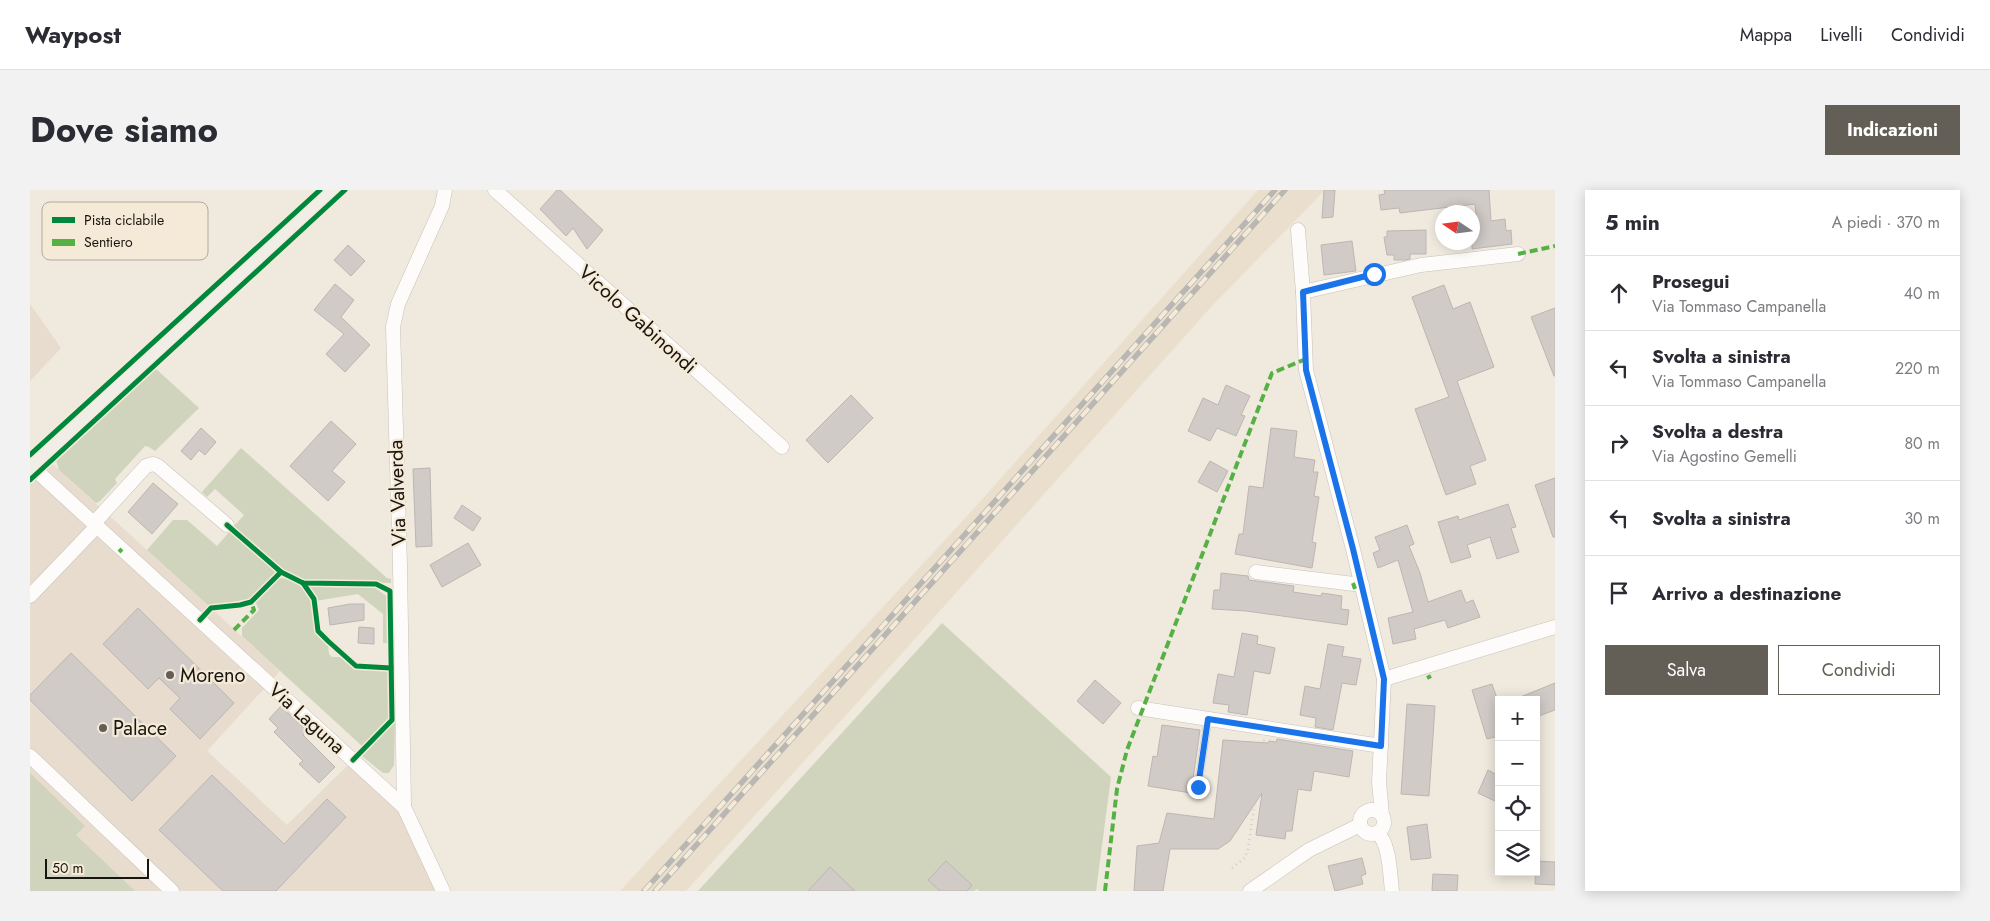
<!DOCTYPE html>
<html lang="it">
<head>
<meta charset="utf-8">
<style>
	:root { --surface:#fff; --page:#f2f2f3; --text:#2b2b33; --muted:#7c7c81; --line:#e1e1e2; --accent:#635f57 }
	body { margin:0; font-family:Jost,sans-serif; background:var(--page); color:var(--text) }
	.controls { position:absolute; right:15px; bottom:15px; display:grid; overflow:hidden; border-radius:0px; box-shadow:0 2px 12px #0003 }
	.controls button { width:45px; height:45px; display:grid; place-items:center; padding:0; border:0; border-bottom:1px solid var(--line); background:var(--surface); color:var(--text); font:25px sans-serif }
	.compass { position:absolute; left:1405px; top:15px; width:45px; height:45px; border-radius:50%; background:var(--surface); box-shadow:0 2px 12px #0003; rotate:283deg }
	.scale { position:absolute; left:15px; bottom:12px; width:104px; box-sizing:border-box; padding-left:5px; border:2px solid #18140e; border-top:0; font-size:14px; line-height:18px; white-space:nowrap; color:#18140e; -webkit-text-stroke:4px #f5ead8; paint-order:stroke }
	.stop { position:absolute; width:15px; height:15px; margin:-11px; border:4px solid #1a73e8; border-radius:50%; background:#fff }
	.stop.end { background:#1a73e8; border-color:#fff; box-shadow:0 1px 5px #0008 }
	.list { margin:0; padding:0; list-style:none }
	h2 { display:flex; justify-content:space-between; align-items:center; height:65px; margin:0; padding:0 20px; font-size:21px }
	h2 small { font-size:16px; font-weight:400; color:var(--muted) }
	.list li { display:grid; grid-template-columns:32px 1fr auto; gap:15px; align-items:center; box-sizing:border-box; height:75px; padding:0 20px; border-top:1px solid var(--line) }
	.list b { display:block; font-size:19px; white-space:nowrap }
	.list p { margin:0; font-size:16px; white-space:nowrap; color:var(--muted) }
	.list em { font-size:16px; font-style:normal; color:var(--muted) }
	.actions { display:flex; gap:10px; padding:15px 20px }
	.actions a { flex:1; padding:11px 0; border:1px solid var(--accent); border-radius:0px; text-align:center; font-size:18px; color:var(--accent) }
	.actions .main { background:var(--accent); color:#fff }
	.icon { flex:none; width:28px; height:28px; fill:none; stroke:currentColor; stroke-width:2; stroke-linecap:round; stroke-linejoin:round }
	.map { position:relative; flex:none; width:1525px; height:701px; overflow:hidden; border-radius:0px }
	header { display:flex; align-items:center; gap:30px; box-sizing:border-box; height:70px; padding:0 25px; background:var(--surface); border-bottom:1px solid var(--line) }
	header strong { font-size:24px }
	nav { display:flex; gap:28px; margin-inline-start:auto; font-size:18px }
	.intro { display:flex; align-items:center; justify-content:space-between; box-sizing:border-box; height:120px; padding:0 30px }
	h1 { margin:0; font-size:35px }
	.button { padding:12px 22px; border-radius:0px; background:var(--accent); color:#fff; font-size:18px; font-weight:700 }
	main { display:flex; gap:30px; padding:0 30px }
	aside { flex:1; background:var(--surface); border-radius:0px; box-shadow:0 2px 12px #0003 }
	.map>svg:first-child { display:block }
</style>
</head>
<body>
<header>
<strong>Waypost</strong>
<nav><a>Mappa</a><a>Livelli</a><a>Condividi</a></nav>
</header>
<div class="intro"><h1>Dove siamo</h1><a class="button">Indicazioni</a></div>
<main>
<div class="map">
<svg width="1525" height="701" viewBox="0 0 1525 701">
	<rect width="100%" height="100%" fill="#efe9de"/>
	<!-- industrial -->
	<g fill="#e7dccd">
		<path d="M 0,114 L 31,158 L 0,191 Z"/>
		<path d="M 0,259 L 7,260 L 250,481 L 177,561 L 257,635 L 318,575 L 368,611 L 412,701 L 0,701 Z"/>
	</g>
	<!-- built -->
	<path fill="#eadfcc" d="M 1228,0 L 1295,0 L 1180,118 L 866,470 L 656,701 L 590,701 L 938,325 Z"/>
	<!-- green -->
	<g fill="#d0d4bc">
		<path d="M 125,178 L 169,218 L 125,261 L 119,257 L 115,256 L 85,289 L 87,293 L 70,311 L 66,313 L 29,280 L 26,270 Z"/>
		<path d="M 211,258 L 357,388 L 361,389 L 361,393 L 276,390 C 247,385 225,355 204,336 L 214,325 L 185,299 L 177,307 L 172,302 Z"/>
		<path d="M 143,330 L 157,330 L 187,356 L 201,340 L 247,381 L 222,408 L 180,417 L 117,360 Z"/>
		<path d="M 248,388 L 259,389 L 277,400 L 280,406 L 286,442 L 298,454 L 299,464 L 302,467 L 313,467 L 325,479 L 359,480 L 359,529 L 332,556 L 212,446 L 212,438 L 229,420 L 226,413 L 227,409 Z"/>
		<path d="M 281,394 L 342,396 L 358,407 L 358,453 L 353,453 L 353,424 L 328,404 L 285,411 L 279,398 Z"/>
		<path d="M 912,433 L 1081,587 L 1066,701 L 949,701 L 947,699 L 944,701 L 668,701 Z"/>
		<path d="M 365,531 L 364,575 L 359,583 L 353,583 L 332,566 Z"/>
		<path d="M 0,583 L 55,636 L 46,645 L 105,701 L 0,701 Z"/>
	</g>
	<!-- building -->
	<g fill="#d1cbc8" stroke="#bcb6b3">
		<path d="M 527,0 L 530,0 L 573,40 L 557,59 L 543,38 L 536,46 L 510,19 Z"/>
		<path d="M 1294,0 L 1305,0 L 1303,27 L 1292,28 Z"/>
		<path d="M 1354,0 L 1459,0 L 1461,31 L 1475,29 L 1476,41 L 1481,40 L 1482,54 L 1442,59 L 1442,43 L 1448,42 L 1445,14 L 1370,23 L 1369,18 L 1351,20 L 1349,5 L 1355,4 Z"/>
		<path d="M 1396,40 L 1396,64 L 1380,64 L 1380,69 L 1375,70 L 1364,70 L 1364,65 L 1357,65 L 1354,47 L 1357,47 L 1357,41 Z"/>
		<path d="M 1322,51 L 1326,81 L 1294,85 L 1291,55 Z"/>
		<path d="M 318,55 L 335,71 L 321,86 L 304,70 Z"/>
		<path d="M 305,94 L 324,110 L 311,127 L 340,155 L 315,182 L 296,164 L 314,144 L 284,120 Z"/>
		<path d="M 1414,95 L 1423,119 L 1440,112 L 1464,177 L 1427,191 L 1456,270 L 1440,276 L 1446,294 L 1416,305 L 1385,219 L 1419,207 L 1382,107 Z"/>
		<path d="M 1525,118 L 1525,186 L 1524,186 L 1501,127 Z"/>
		<path d="M 1196,195 L 1220,206 L 1211,225 L 1215,226 L 1206,246 L 1187,238 L 1180,251 L 1158,241 L 1173,208 L 1188,215 Z"/>
		<path d="M 821,205 L 843,228 L 798,273 L 776,250 Z"/>
		<path d="M 301,231 L 326,254 L 302,281 L 315,292 L 298,311 L 260,276 Z"/>
		<path d="M 171,238 L 186,252 L 175,265 L 169,260 L 161,270 L 151,261 Z"/>
		<path d="M 1241,238 L 1267,241 L 1264,267 L 1285,270 L 1283,282 L 1288,282 L 1284,306 L 1289,307 L 1282,352 L 1286,353 L 1282,378 L 1205,364 L 1209,344 L 1213,344 L 1219,296 L 1233,298 Z"/>
		<path d="M 1180,271 L 1198,281 L 1187,302 L 1168,292 Z"/>
		<path d="M 400,278 L 402,356 L 386,357 L 383,279 Z"/>
		<path d="M 1525,288 L 1525,347 L 1523,347 L 1505,295 Z"/>
		<path d="M 123,293 L 148,314 L 122,344 L 98,322 Z"/>
		<path d="M 1478,314 L 1486,337 L 1481,338 L 1489,362 L 1467,369 L 1460,347 L 1437,355 L 1441,367 L 1421,373 L 1408,332 L 1428,326 L 1429,330 Z"/>
		<path d="M 432,315 L 451,328 L 443,341 L 424,328 Z"/>
		<path d="M 1377,335 L 1384,354 L 1379,356 L 1390,383 L 1398,412 L 1431,400 L 1436,413 L 1443,410 L 1450,427 L 1418,438 L 1415,430 L 1384,439 L 1386,449 L 1363,454 L 1358,428 L 1383,422 L 1368,370 L 1348,378 L 1343,363 L 1350,360 L 1345,347 Z"/>
		<path d="M 438,353 L 451,375 L 412,397 L 400,375 Z"/>
		<path d="M 1191,383 L 1218,386 L 1219,390 L 1264,396 L 1263,402 L 1291,406 L 1292,403 L 1312,406 L 1311,419 L 1319,420 L 1317,435 L 1216,421 L 1182,419 L 1184,400 L 1190,400 Z"/>
		<path d="M 320,414 L 334,414 L 334,430 L 300,435 L 298,418 Z"/>
		<path d="M 108,418 L 204,513 L 170,549 L 140,519 L 150,508 L 129,488 L 118,499 L 73,454 Z"/>
		<path d="M 329,437 L 344,438 L 344,454 L 328,453 Z"/>
		<path d="M 1212,443 L 1228,446 L 1227,454 L 1245,458 L 1240,484 L 1224,481 L 1217,525 L 1198,522 L 1199,515 L 1183,513 L 1188,484 L 1204,487 Z"/>
		<path d="M 1298,454 L 1314,457 L 1312,466 L 1331,469 L 1326,495 L 1312,493 L 1303,540 L 1285,537 L 1286,528 L 1270,525 L 1275,496 L 1290,499 Z"/>
		<path d="M 41,463 L 146,566 L 102,611 L 0,510 L 0,505 Z"/>
		<path d="M 1065,490 L 1091,513 L 1073,534 L 1047,511 Z"/>
		<path d="M 1525,493 L 1525,520 L 1506,527 L 1506,510 L 1483,510 Z"/>
		<path d="M 1462,494 L 1469,514 L 1469,546 L 1457,549 L 1442,500 Z"/>
		<path d="M 1377,514 L 1405,516 L 1399,606 L 1371,604 Z"/>
		<path d="M 251,516 L 277,541 L 273,545 L 305,577 L 289,593 L 269,574 L 273,571 L 244,542 L 248,538 L 239,529 Z"/>
		<path d="M 1132,535 L 1170,540 L 1161,603 L 1118,596 L 1123,566 L 1127,567 Z"/>
		<path d="M 1247,549 L 1323,561 L 1319,587 L 1284,581 L 1281,601 L 1268,599 L 1262,641 L 1256,641 L 1255,649 L 1226,645 L 1232,603 L 1200,651 L 1188,659 L 1140,659 L 1133,701 L 1104,701 L 1107,656 L 1129,653 L 1137,623 L 1184,629 L 1193,550 L 1238,553 L 1239,551 L 1246,552 Z"/>
		<path d="M 1458,580 L 1469,586 L 1469,613 L 1448,603 Z"/>
		<path d="M 182,585 L 254,654 L 297,609 L 316,627 L 246,701 L 193,701 L 129,640 Z"/>
		<path d="M 1397,634 L 1401,668 L 1381,670 L 1377,637 Z"/>
		<path d="M 1332,668 L 1336,684 L 1331,686 L 1333,694 L 1305,701 L 1298,676 Z"/>
		<path d="M 916,671 L 942,695 L 937,701 L 910,701 L 898,690 Z"/>
		<path d="M 1506,671 L 1525,672 L 1525,695 L 1505,694 Z"/>
		<path d="M 800,677 L 825,701 L 778,701 Z"/>
		<path d="M 1403,684 L 1428,685 L 1427,701 L 1402,701 Z"/>
	</g>
	<g fill="none" stroke-linecap="round" stroke-linejoin="round">
		<defs>
			<path id="service" d="M 1168,597 L 1178,529"/>
			<g id="minor">
				<path d="M 465,0 L 752,257"/>
				<path d="M 1268,40 L 1273,102 L 1276,180 L 1323,359 L 1354,489 L 1349,592 L 1352,625"/>
				<path d="M 1273,102 L 1391,75 L 1488,64"/>
				<path d="M 0,275 L 374,617 L 413,701"/>
				<path d="M 64,333 L 116,276 L 123,274 L 128,276 L 197,335"/>
				<path d="M 1226,382 L 1332,395"/>
				<path d="M 0,406 L 67,336"/>
				<path d="M 1354,489 L 1525,437"/>
				<path d="M 1108,518 L 1351,556"/>
				<path d="M 0,566 L 142,701"/>
				<path d="M 374,617 L 370,376 L 363,137 L 368,114 L 412,16 L 415,0"/>
				<circle cx="1342" cy="632" r="12"/>
				<path d="M 1347,643 C 1360,652 1360,686 1362,701"/>
				<path d="M 1220,701 L 1279,660 L 1330,635"/>
			</g>
			<path id="secondary" d="M 0,281 L 232,63 L 304,0"/>
		</defs>
		<!-- service casing -->
		<use href="#service" stroke="#c7c2ba" stroke-width="8"/>
		<!-- minor casing -->
		<use href="#minor" stroke="#c7c2ba" stroke-width="15"/>
		<!-- secondary casing -->
		<use href="#secondary" stroke="#c7c2ba" stroke-width="20"/>
		<!-- path -->
		<path stroke="#ceccc9" stroke-width="2.5" stroke-dasharray="1 4" stroke-linecap="butt" d="M 1202,678 L 1215,668 L 1218,659 L 1234,550"/>
		<!-- service -->
		<use href="#service" stroke="#fdfcfa" stroke-width="7"/>
		<!-- minor -->
		<use href="#minor" stroke="#fdfcfa" stroke-width="14"/>
		<!-- secondary -->
		<use href="#secondary" stroke="#f1ede7" stroke-width="19"/>
		<defs>
			<g id="rail">
				<path d="M 614,701 L 1245,0"/>
				<path d="M 625,701 L 1255,0"/>
			</g>
		</defs>
		<!-- rail casing -->
		<use href="#rail" stroke="#b8b7b4" stroke-width="5.5"/>
		<!-- rail -->
		<use href="#rail" stroke="#f5ead8" stroke-width="4" stroke-dasharray="11" stroke-linecap="butt"/>
		<!-- quiet -->
		<g stroke="#55b144" stroke-width="4" stroke-dasharray="8 4" stroke-linecap="butt">
			<path d="M 1488,64 L 1525,56"/>
			<path d="M 89,362 L 92,359"/>
			<path d="M 1323,393 L 1325,399"/>
			<path d="M 204,440 L 224,420 L 221,412"/>
			<path d="M 1397,488 L 1401,486"/>
			<path d="M 1075,701 L 1087,599 L 1097,560 L 1242,183 L 1276,169"/>
		</g>
		<defs>
			<g id="cycleway">
				<path d="M 0,265 L 290,0"/>
				<path d="M 0,290 L 315,0"/>
				<path d="M 197,335 L 251,382 L 273,393 L 346,394 L 360,401 L 362,530 L 323,570"/>
				<path d="M 273,393 L 284,409 L 288,441 L 298,451 L 326,476 L 361,478"/>
				<path d="M 170,430 L 181,418 L 210,415 L 221,412 L 251,382"/>
			</g>
		</defs>
		<!-- cycleway casing -->
		<use href="#cycleway" stroke="#f5ead8" stroke-width="8"/>
		<!-- cycleway -->
		<use href="#cycleway" stroke="#00873e" stroke-width="5"/>
	</g>
	<g fill="none" stroke-linecap="round" stroke-linejoin="round">
		<!-- route -->
		<path stroke="#1a73e8" stroke-width="6" d="M 1168,597 L 1178,529 L 1351,556 L 1354,489 L 1323,359 L 1276,180 L 1273,102 L 1344,84"/>
	</g>
	<!-- markers -->
	<g fill="#635f57" stroke="#f5ead8" stroke-width="2">
		<circle cx="140" cy="485" r="5"/>
		<circle cx="73" cy="538" r="5"/>
	</g>
	<g text-anchor="middle" stroke-width="4.5" stroke-linejoin="round" paint-order="stroke">
		<!-- street labels -->
		<g font-size="20" fill="#18140e" stroke="#f5ead8">
			<text transform="translate(608 129) rotate(42)" y="7">Vicolo Gabinondi</text>
			<text transform="translate(367 303) rotate(-92)" y="7">Via Valverda</text>
			<text transform="translate(277 528) rotate(42)" y="7">Via Laguna</text>
		</g>
		<!-- poi labels -->
		<g font-size="20" fill="#18140e" stroke="#f5ead8" text-anchor="start">
			<text x="150" y="492">Moreno</text>
			<text x="83" y="545">Palace</text>
		</g>
	</g>
	<!-- legend -->
	<rect x="12" y="12" width="166" height="58" rx="8" fill="#f5ead8" stroke="#b3aa9b" stroke-width="1"/>
	<rect x="22" y="27" width="23" height="6" fill="#00873e"/>
	<rect x="22" y="49" width="23" height="7" fill="#55b144"/>
	<g font-size="14" fill="#18140e">
		<text x="54" y="35">Pista ciclabile</text>
		<text x="54" y="57">Sentiero</text>
	</g>
</svg>
<div class="controls">
<button>+</button>
<button>−</button>
<button><svg class="icon" aria-label="locate" viewBox="0 0 24 24"><circle cx="12" cy="12" r="6"/><path d="M12 2v4M12 18v4M2 12h4M18 12h4"/></svg></button>
<button><svg class="icon" aria-label="layers" viewBox="0 0 24 24"><path d="M12 4l9 5-9 5-9-5zM3 14l9 5 9-5"/></svg></button>
</div>
<svg class="compass" viewBox="-18 -18 36 36"><path d="M0-13l5 13h-10z" fill="#e53935"/><path d="M0 13l5-13h-10z" fill="#7c7c81"/></svg>
<div class="scale">50 m</div>
<div class="stop" style="left:1344px;top:84px"></div>
<div class="stop end" style="left:1168px;top:597px"></div>
</div>
<aside>
<h2>5 min<small>A piedi · 370 m</small></h2>
<ul class="list">
<li><svg class="icon" aria-label="ahead" viewBox="0 0 24 24"><path d="M12 20V5M6 11l6-6 6 6"/></svg><div><b>Prosegui</b><p>Via Tommaso Campanella</p></div><em>40 m</em></li>
<li><svg class="icon" aria-label="left" viewBox="0 0 24 24"><path d="M17 20v-9H6M10 6l-5 5 5 5"/></svg><div><b>Svolta a sinistra</b><p>Via Tommaso Campanella</p></div><em>220 m</em></li>
<li><svg class="icon" aria-label="right" viewBox="0 0 24 24"><path d="M7 20v-9h11M14 6l5 5-5 5"/></svg><div><b>Svolta a destra</b><p>Via Agostino Gemelli</p></div><em>80 m</em></li>
<li><svg class="icon" aria-label="left" viewBox="0 0 24 24"><path d="M17 20v-9H6M10 6l-5 5 5 5"/></svg><div><b>Svolta a sinistra</b></div><em>30 m</em></li>
<li><svg class="icon" aria-label="arrive" viewBox="0 0 24 24"><path d="M6 21V4h12l-3 4 3 4H6"/></svg><div><b>Arrivo a destinazione</b></div></li>
</ul>
<div class="actions"><a class="main">Salva</a><a>Condividi</a></div>
</aside>
</main>
</body>
</html>
